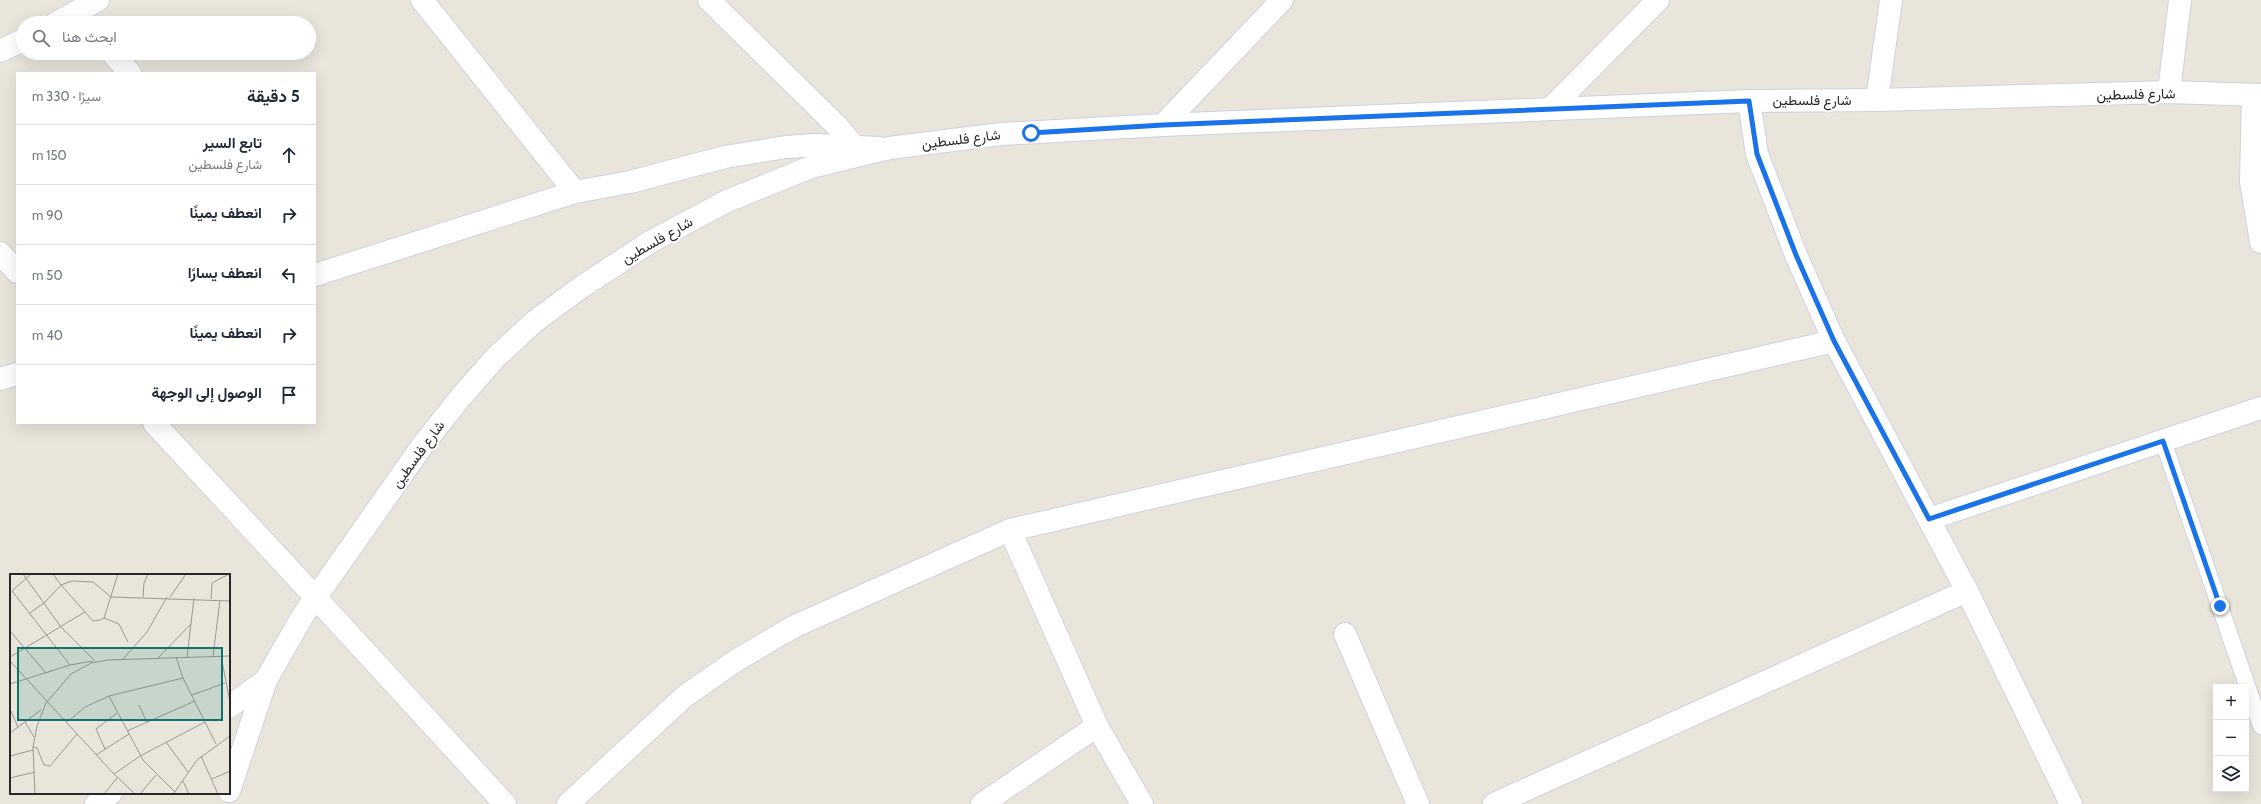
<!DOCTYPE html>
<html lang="ar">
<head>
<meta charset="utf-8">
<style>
	:root { --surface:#fff; --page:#f2f2f3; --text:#1f2937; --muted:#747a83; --line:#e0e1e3 }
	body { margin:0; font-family:Cabin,Vazirmatn,sans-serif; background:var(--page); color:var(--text); direction:rtl }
	.controls { position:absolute; right:12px; bottom:12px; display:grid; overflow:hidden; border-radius:0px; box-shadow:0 4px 16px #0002 }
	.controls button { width:36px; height:36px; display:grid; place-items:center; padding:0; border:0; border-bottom:1px solid var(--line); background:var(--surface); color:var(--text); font:20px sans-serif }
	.stop { position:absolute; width:12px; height:12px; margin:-9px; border:3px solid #1a73e8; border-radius:50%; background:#fff }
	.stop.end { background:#1a73e8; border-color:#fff; box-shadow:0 1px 4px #0008 }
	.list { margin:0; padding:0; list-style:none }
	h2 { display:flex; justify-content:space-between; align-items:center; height:52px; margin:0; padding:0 16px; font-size:17px }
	h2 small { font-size:13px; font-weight:400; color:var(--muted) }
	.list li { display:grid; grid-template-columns:26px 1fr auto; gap:12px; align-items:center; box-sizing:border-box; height:60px; padding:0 16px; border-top:1px solid var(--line) }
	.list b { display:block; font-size:15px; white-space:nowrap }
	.list p { margin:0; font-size:13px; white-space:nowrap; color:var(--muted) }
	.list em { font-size:13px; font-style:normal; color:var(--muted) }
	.icon { flex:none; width:22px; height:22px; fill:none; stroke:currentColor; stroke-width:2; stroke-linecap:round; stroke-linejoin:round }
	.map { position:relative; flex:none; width:2261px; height:804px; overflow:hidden; direction:ltr }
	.search { position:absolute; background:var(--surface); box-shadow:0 4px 16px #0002; left:16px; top:16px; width:300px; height:44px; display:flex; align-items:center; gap:10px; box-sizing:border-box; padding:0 14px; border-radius:22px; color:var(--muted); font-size:15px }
	.panel { position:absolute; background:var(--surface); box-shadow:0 4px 16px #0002; left:16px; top:72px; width:300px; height:352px; border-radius:0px; direction:rtl }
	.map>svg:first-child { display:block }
</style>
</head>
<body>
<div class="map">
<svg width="2261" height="804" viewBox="0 0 2261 804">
	<rect width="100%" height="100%" fill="#e9e5db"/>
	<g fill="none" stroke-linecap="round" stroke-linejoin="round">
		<defs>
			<path id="lane" d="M 2163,441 L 2261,726"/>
			<g id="street">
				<path d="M 422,0 L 575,192"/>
				<path d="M 709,0 L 836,125 L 855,147"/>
				<path d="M 56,23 L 98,0"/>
				<path d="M 0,51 L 23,40"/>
				<path d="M 112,53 L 130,73"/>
				<path d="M 2169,92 L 2180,0"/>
				<path d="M 2253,96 L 2251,182 L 2261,242"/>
				<path d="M 1877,100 L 1891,0"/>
				<path d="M 1749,101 L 1757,154 L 1796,255 L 1834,341 L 1967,591 L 2071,804"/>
				<path d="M 1550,109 L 1658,0"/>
				<path d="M 1163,125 L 1282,0"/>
				<path d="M 0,253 L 17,272"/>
				<path d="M 315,275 L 575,192 L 630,182 L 725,157 L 786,147 L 816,145 L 878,148"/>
				<path d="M 0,379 L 17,374"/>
				<path d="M 154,423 L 316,598"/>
				<path d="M 1929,519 L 2261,408"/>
				<path d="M 1345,634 L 1418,804"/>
				<path d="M 229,707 L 266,680"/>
				<path d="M 96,804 L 111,793"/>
				<path d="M 568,804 L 685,696 L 737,660 L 793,627 L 1010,530"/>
				<path d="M 982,804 L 1097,726"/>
				<path d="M 1142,804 L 1097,726 L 1010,530 L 1834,341"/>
				<path d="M 1494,804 L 1967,591"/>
			</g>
			<g id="secondary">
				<path d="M 316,598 L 505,804"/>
				<path d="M 229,791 L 266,680 L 302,617 L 422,446 L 460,398 L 496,357 L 534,322 L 580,288 L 650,242 L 727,201 L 811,167 L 889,148 L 1001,134 L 1163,125 L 1749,101 L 1877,100 L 2169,92 L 2261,95"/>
			</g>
		</defs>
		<!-- lane casing -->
		<use href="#lane" stroke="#d0d1e0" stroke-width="18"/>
		<!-- street casing -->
		<use href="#street" stroke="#d0d1e0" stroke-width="24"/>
		<!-- secondary casing -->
		<use href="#secondary" stroke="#d0d1e0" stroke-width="24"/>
		<!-- lane -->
		<use href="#lane" stroke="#fff" stroke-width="16"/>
		<!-- street -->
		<use href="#street" stroke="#fff" stroke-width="22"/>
		<!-- secondary -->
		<use href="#secondary" stroke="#fff" stroke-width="22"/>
	</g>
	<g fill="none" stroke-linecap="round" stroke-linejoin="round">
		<!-- route -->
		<path stroke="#1a73e8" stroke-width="5" d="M 1031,133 L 1163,125 L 1749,101 L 1757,154 L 1796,255 L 1834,341 L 1929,519 L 2163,441 L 2220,606"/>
	</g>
	<g text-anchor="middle" stroke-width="4" stroke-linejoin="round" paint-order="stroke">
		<!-- street labels -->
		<g font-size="14" fill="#282828" stroke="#fff">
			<text transform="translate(2136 94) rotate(-1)" y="5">شارع فلسطين</text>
			<text x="1812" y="105">شارع فلسطين</text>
			<text transform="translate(961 139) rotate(-7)" y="5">شارع فلسطين</text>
			<text transform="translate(657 240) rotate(-30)" y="5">شارع فلسطين</text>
			<text transform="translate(418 454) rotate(-54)" y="5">شارع فلسطين</text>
		</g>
	</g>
	<!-- overview -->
	<g transform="translate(10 574)">
		<rect width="220" height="220" fill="#e9e5db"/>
		<path fill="none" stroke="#9c9993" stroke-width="1" d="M 13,0 L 51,53 L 85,87M 21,0 L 2,17 L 60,91M 43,0 L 51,11 L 62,7 L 83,8 L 101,23 L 220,27M 133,23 L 134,9 L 138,0M 160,23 L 176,0M 201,25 L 202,9 L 219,0M 35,28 L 51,11 L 83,47 L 90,46 L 94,44 L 108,0M 20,39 L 35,28M 94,44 L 109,50 L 118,68M 0,57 L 36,99M 203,82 L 210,26M 211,82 L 220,128M 0,83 L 75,38M 166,83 L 173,104 L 206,170M 177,83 L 184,24M 148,84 L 181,50M 113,85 L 137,58 L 157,23M 0,87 L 103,199 L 125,220M 0,110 L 60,91 L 83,87M 182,121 L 215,109M 129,131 L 137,149M 0,135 L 8,153M 15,148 L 24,163M 56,149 L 75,133 L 99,122M 117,157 L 185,127M 0,159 L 31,136M 156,168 L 178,198M 23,173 L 27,174 L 34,191 L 40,192 L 67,160M 95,175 L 86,155 L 107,139M 86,181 L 119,160M 0,182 L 23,176M 191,182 L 208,220M 104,200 L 130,182 L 195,148M 0,204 L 25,198M 202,205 L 220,197M 173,207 L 179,220M 165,218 L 133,186 L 99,122 L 173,104M 164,219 L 187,186 L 220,162M 25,220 L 23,173 L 27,152 L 36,129 L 61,100 L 81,89 L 98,86 L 220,82M 94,220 L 107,204M 130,220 L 146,201"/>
		<path fill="#0f766e" fill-opacity="0.15" stroke="#0f766e" stroke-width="2" d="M 8,74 L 212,74 L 212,146 L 8,146 Z"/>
		<rect width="220" height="220" fill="none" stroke="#282828" stroke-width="2"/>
	</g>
</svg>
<div class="controls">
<button>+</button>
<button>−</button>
<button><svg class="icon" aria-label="layers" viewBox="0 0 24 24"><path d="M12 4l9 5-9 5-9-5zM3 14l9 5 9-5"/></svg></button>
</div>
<div class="stop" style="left:1031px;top:133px"></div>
<div class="stop end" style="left:2220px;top:606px"></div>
<div class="search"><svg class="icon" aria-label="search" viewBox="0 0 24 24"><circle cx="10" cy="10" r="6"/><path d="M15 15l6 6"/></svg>ابحث هنا</div>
<section class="panel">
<h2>5 دقيقة<small>سيرًا · 330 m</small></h2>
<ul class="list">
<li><svg class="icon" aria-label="ahead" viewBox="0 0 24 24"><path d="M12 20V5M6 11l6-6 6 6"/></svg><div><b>تابع السير</b><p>شارع فلسطين</p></div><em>150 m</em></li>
<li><svg class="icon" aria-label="right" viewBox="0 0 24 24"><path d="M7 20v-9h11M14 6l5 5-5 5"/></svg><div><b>انعطف يمينًا</b></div><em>90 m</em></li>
<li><svg class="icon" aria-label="left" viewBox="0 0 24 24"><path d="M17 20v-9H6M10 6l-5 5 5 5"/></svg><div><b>انعطف يسارًا</b></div><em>50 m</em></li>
<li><svg class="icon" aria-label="right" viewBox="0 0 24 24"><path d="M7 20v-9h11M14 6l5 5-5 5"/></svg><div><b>انعطف يمينًا</b></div><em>40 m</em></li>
<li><svg class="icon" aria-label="arrive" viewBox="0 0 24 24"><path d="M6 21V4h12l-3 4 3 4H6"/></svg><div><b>الوصول إلى الوجهة</b></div></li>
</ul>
</section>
</div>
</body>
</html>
